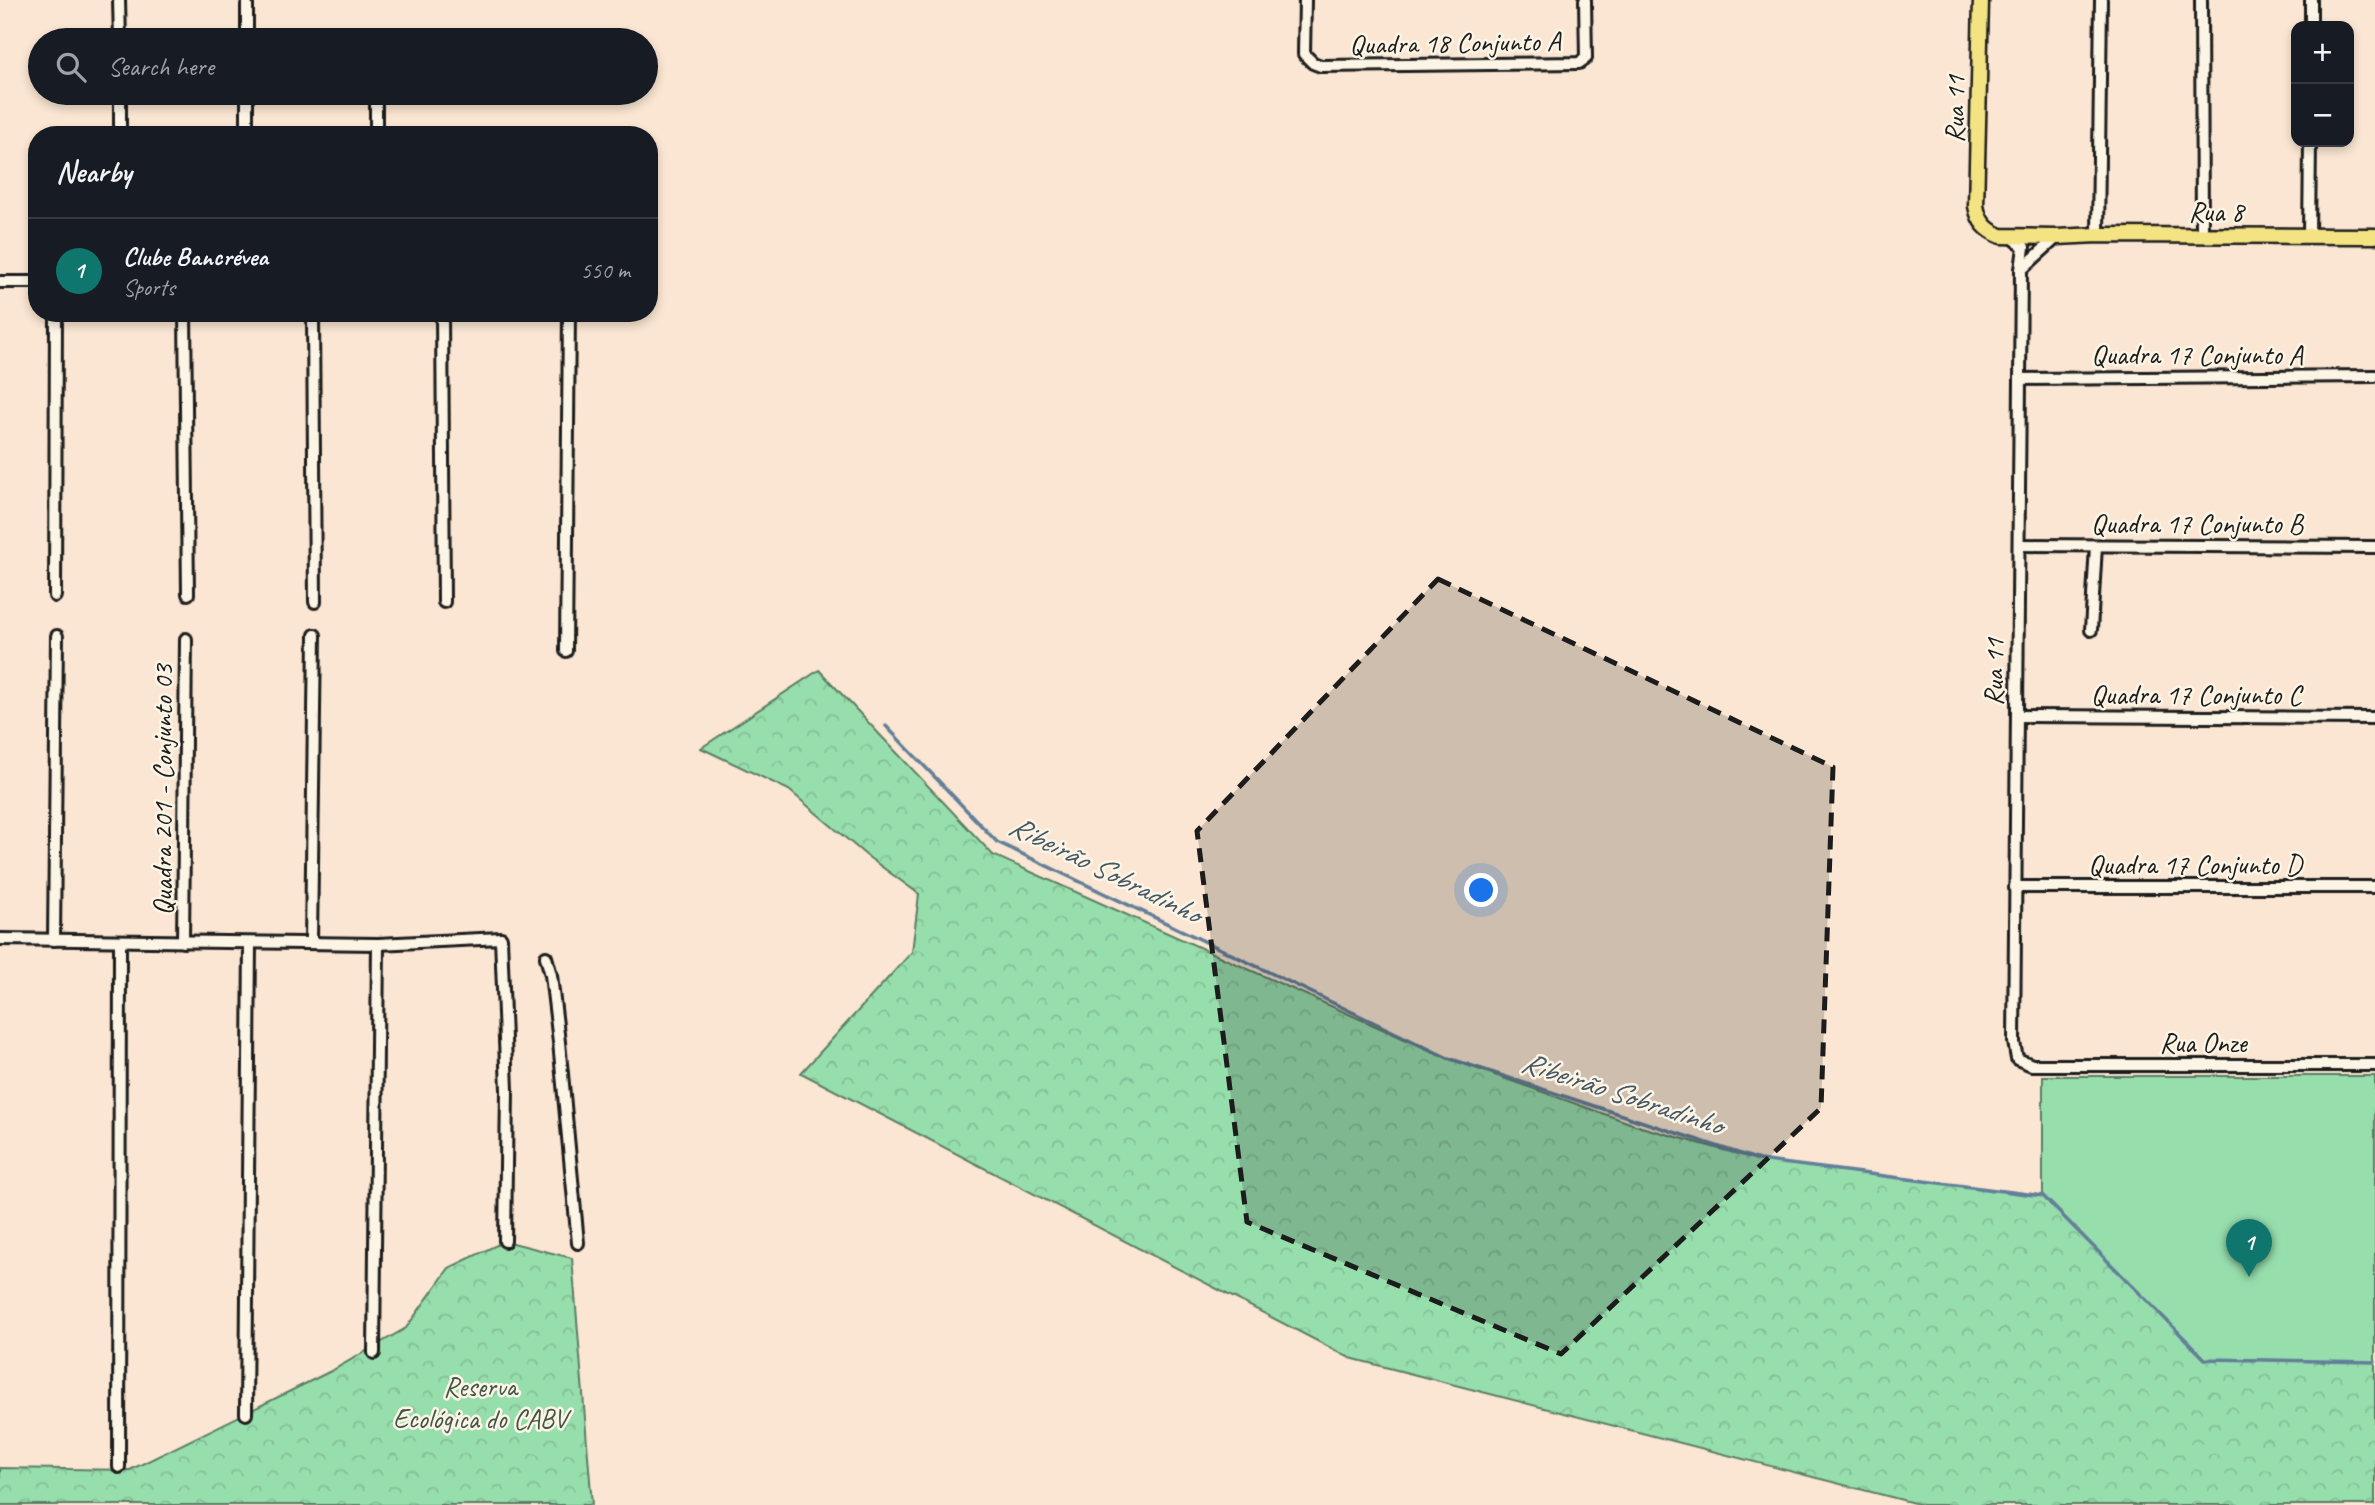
<!DOCTYPE html>
<html lang="en">
<head>
<meta charset="utf-8">
<style>
	:root { --surface:#171b24; --page:#20242c; --text:#f1f3f6; --muted:#9ea1a6; --line:#363941; --accent:#0f766e }
	body { margin:0; font-family:Caveat,sans-serif; background:var(--page); color:var(--text) }
	.controls { position:absolute; right:21px; top:21px; display:grid; overflow:hidden; border-radius:14px; box-shadow:0 4px 10px #0003 }
	.controls button { width:63px; height:63px; display:grid; place-items:center; padding:0; border:0; border-bottom:2px solid var(--line); background:var(--surface); color:var(--text); font:35px sans-serif }
	.you { position:absolute; left:1482px; top:891px; width:24px; height:24px; margin:-18px; border:5px solid #fff; border-radius:50%; background:#1a73e8; box-shadow:0 0 0 10px #1a73e833 }
	.badge { display:grid; place-items:center; width:46px; height:46px; border-radius:50%; background:var(--accent); color:#fff; font-size:23px; font-weight:700 }
	.pin { position:absolute; translate:-50% -58px; filter:drop-shadow(0 2px 4px #0008) }
	.pin::after { content:''; position:absolute; top:37px; width:24px; height:21px; background:inherit; clip-path:polygon(0 0,100% 0,50% 100%) }
	.list { margin:0; padding:0; list-style:none }
	h2 { display:flex; justify-content:space-between; align-items:center; height:91px; margin:0; padding:0 28px; font-size:30px }
	h2 small { font-size:23px; font-weight:400; color:var(--muted) }
	.list li { display:grid; grid-template-columns:46px 1fr auto; gap:21px; align-items:center; box-sizing:border-box; height:105px; padding:0 28px; border-top:2px solid var(--line) }
	.list b { display:block; font-size:26px; white-space:nowrap }
	.list p { margin:0; font-size:23px; white-space:nowrap; color:var(--muted) }
	.list em { font-size:23px; font-style:normal; color:var(--muted) }
	.icon { flex:none; width:38px; height:38px; fill:none; stroke:currentColor; stroke-width:2; stroke-linecap:round; stroke-linejoin:round }
	.map { position:relative; flex:none; width:2375px; height:1505px; overflow:hidden }
	.search { position:absolute; background:var(--surface); box-shadow:0 4px 10px #0003; left:28px; top:28px; width:630px; height:77px; display:flex; align-items:center; gap:18px; box-sizing:border-box; padding:0 24px; border-radius:38px; color:var(--muted); font-size:26px }
	.panel { position:absolute; background:var(--surface); box-shadow:0 4px 10px #0003; left:28px; top:126px; width:630px; height:196px; border-radius:28px }
	.map>svg:first-child { display:block }
</style>
</head>
<body>
<div class="map">
<svg width="2375" height="1505" viewBox="0 0 2375 1505">
	<defs>
		<pattern id="forest-crowns" width="20" height="18" patternUnits="userSpaceOnUse" patternTransform="scale(1.75)"><rect width="20" height="18" fill="#97dead"/><path d="M2 6a3 3 0 1 1 6 0M12 15a3 3 0 1 1 6 0" fill="none" stroke="#82be94"/></pattern>
	</defs>
	<rect width="100%" height="100%" fill="#fae6d2"/>
	<filter id="ink" filterUnits="userSpaceOnUse"><feTurbulence type="fractalNoise" baseFrequency=".0143" numOctaves="2"/><feDisplacementMap in="SourceGraphic" scale="14" xChannelSelector="R" yChannelSelector="G"/><feConvolveMatrix kernelMatrix="1 2 1 2 8 2 1 2 1" color-interpolation-filters="sRGB"/></filter>
	<g filter="url(#ink)">
		<!-- forest -->
		<g fill="url(#forest-crowns)" stroke="#5a7d64" stroke-width="2">
			<path d="M 819,670 L 993,855 L 1447,1058 L 1641,1127 L 1759,1160 L 2043,1196 L 2205,1358 L 2375,1362 L 2375,1505 L 1922,1505 L 1350,1358 L 801,1073 L 912,952 L 919,894 L 867,856 L 789,790 L 701,748 Z"/>
			<path d="M 505,1241 L 572,1258 L 592,1505 L 0,1505 L 0,1468 L 130,1470 L 333,1370 L 406,1328 L 449,1268 Z"/>
		</g>
		<!-- garden -->
		<path fill="#97dead" stroke="#5a7d64" stroke-width="2" d="M 2043,1076 L 2375,1076 L 2375,1362 L 2205,1359 L 2043,1196 Z"/>
		<g fill="none" stroke-linecap="round" stroke-linejoin="round">
			<!-- stream -->
			<path stroke="#627f99" stroke-width="3.5" d="M 886,726 L 997,842 L 1448,1058 L 1759,1160 L 2043,1196 L 2205,1359 L 2375,1362"/>
			<defs>
				<g id="minor">
					<path d="M 119,0 L 120,40"/>
					<path d="M 1305,0 L 1304,54 L 1313,63 L 1321,66 L 1579,63 L 1586,58 L 1585,0"/>
					<path d="M 2201,0 L 2202,236"/>
					<path d="M 2311,26 L 2311,0"/>
					<path d="M 247,40 L 247,5"/>
					<path d="M 120,93 L 120,135"/>
					<path d="M 376,93 L 376,135"/>
					<path d="M 247,135 L 247,93"/>
					<path d="M 2098,235 L 2101,0"/>
					<path d="M 2011,236 L 2024,247 L 2021,270 L 2014,1042 L 2017,1059 L 2032,1065 L 2375,1065"/>
					<path d="M 2309,236 L 2310,142"/>
					<path d="M 2021,270 L 2057,237"/>
					<path d="M 0,282 L 37,282"/>
					<path d="M 185,313 L 188,594"/>
					<path d="M 313,313 L 315,602"/>
					<path d="M 442,313 L 444,602"/>
					<path d="M 2020,379 L 2375,376"/>
					<path d="M 2019,545 L 2375,547"/>
					<path d="M 55,596 L 56,313"/>
					<path d="M 2091,630 L 2096,546"/>
					<path d="M 566,651 L 569,313"/>
					<path d="M 2017,716 L 2375,718"/>
					<path d="M 2015,887 L 2375,887"/>
					<path d="M 0,939 L 378,944 L 501,938 L 507,1090 L 505,1241"/>
					<path d="M 54,940 L 57,636"/>
					<path d="M 183,942 L 186,639"/>
					<path d="M 311,943 L 315,635"/>
					<path d="M 546,957 L 551,975 L 559,1042 L 578,1243"/>
					<path d="M 374,1353 L 378,944"/>
					<path d="M 246,1414 L 250,943"/>
					<path d="M 119,1467 L 120,941"/>
				</g>
				<path id="major" d="M 1981,0 L 1976,206 C 1979,222 1986,230 2001,236 L 2057,237 L 2098,235 L 2375,236"/>
			</defs>
			<!-- minor casing -->
			<use href="#minor" stroke="#1c1c1c" stroke-width="16"/>
			<!-- major casing -->
			<use href="#major" stroke="#1c1c1c" stroke-width="19"/>
			<!-- minor -->
			<use href="#minor" stroke="#fcf5e5" stroke-width="10"/>
			<!-- major -->
			<use href="#major" stroke="#f4e382" stroke-width="14"/>
		</g>
	</g>
	<!-- marked area -->
	<path fill="#1c1c1c" fill-opacity="0.2" stroke="#1c1c1c" stroke-width="5" stroke-dasharray="14 9" stroke-linejoin="round" d="M 1438,579 L 1833,767 L 1821,1108 L 1561,1354 L 1247,1222 L 1197,831 Z"/>
	<g text-anchor="middle" stroke-width="5" stroke-linejoin="round" paint-order="stroke">
		<!-- street labels -->
		<g font-size="28" fill="#1c1c1c" stroke="#fcf5e5">
			<text transform="translate(1455 42) rotate(-1)" y="10">Quadra 18 Conjunto A</text>
			<text transform="translate(1954 109) rotate(-89)" y="10">Rua 11</text>
			<text x="2216" y="221">Rua 8</text>
			<text x="2197" y="364">Quadra 17 Conjunto A</text>
			<text x="2197" y="533">Quadra 17 Conjunto B</text>
			<text transform="translate(1993 672) rotate(-89)" y="10">Rua 11</text>
			<text x="2196" y="704">Quadra 17 Conjunto C</text>
			<text transform="translate(162 790) rotate(-90)" y="10">Quadra 201 - Conjunto 03</text>
			<text x="2195" y="874">Quadra 17 Conjunto D</text>
			<text x="2203" y="1052">Rua Onze</text>
		</g>
		<!-- park labels -->
		<g font-size="28" fill="#415648" stroke="#fcf5e5">
			<text x="480" y="1396">Reserva<tspan x="480" dy="32">Ecológica do CABV</tspan></text>
		</g>
		<!-- water labels -->
		<g font-size="30" font-style="italic" fill="#455665" stroke="#fcf5e5">
			<text transform="translate(1105 869) rotate(26)" y="10">Ribeirão Sobradinho</text>
			<text transform="translate(1622 1093) rotate(18)" y="10">Ribeirão Sobradinho</text>
		</g>
	</g>
</svg>
<div class="controls">
<button>+</button>
<button>−</button>
</div>
<div class="you"></div>
<div class="pin badge" style="left:2249px;top:1277px">1</div>
<div class="search"><svg class="icon" aria-label="search" viewBox="0 0 24 24"><circle cx="10" cy="10" r="6"/><path d="M15 15l6 6"/></svg>Search here</div>
<section class="panel">
<h2>Nearby<small></small></h2>
<ul class="list">
<li><span class="badge">1</span><div><b>Clube Bancrévea</b><p>Sports</p></div><em>550 m</em></li>
</ul>
</section>
</div>
</body>
</html>
